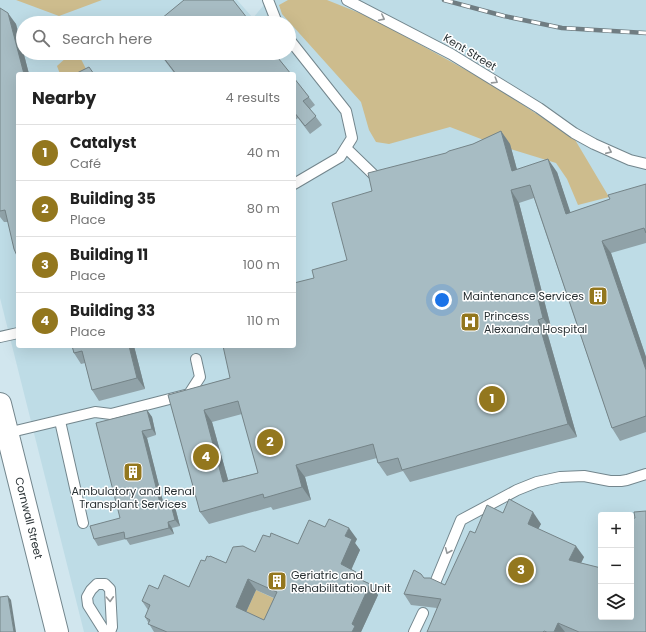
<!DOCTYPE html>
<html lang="en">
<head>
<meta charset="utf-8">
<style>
	:root { --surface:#fff; --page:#f2f2f2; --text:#222; --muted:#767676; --line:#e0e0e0; --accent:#93771e }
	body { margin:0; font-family:Poppins,sans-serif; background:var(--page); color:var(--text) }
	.controls { position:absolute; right:12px; bottom:12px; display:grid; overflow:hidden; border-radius:4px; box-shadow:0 4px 16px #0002 }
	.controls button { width:36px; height:36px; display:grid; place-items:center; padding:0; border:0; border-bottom:1px solid var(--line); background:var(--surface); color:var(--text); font:20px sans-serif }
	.you { position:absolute; left:442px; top:300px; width:14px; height:14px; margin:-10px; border:3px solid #fff; border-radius:50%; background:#1a73e8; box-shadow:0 0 0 6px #1a73e833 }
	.badge { display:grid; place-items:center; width:26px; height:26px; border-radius:50%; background:var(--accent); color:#fff; font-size:13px; font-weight:700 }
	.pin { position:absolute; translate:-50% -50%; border:2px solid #fff; box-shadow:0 1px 4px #0006 }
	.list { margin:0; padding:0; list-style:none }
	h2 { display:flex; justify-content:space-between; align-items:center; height:52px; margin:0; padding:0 16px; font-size:17px }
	h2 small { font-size:13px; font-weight:400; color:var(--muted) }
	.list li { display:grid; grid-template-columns:26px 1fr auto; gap:12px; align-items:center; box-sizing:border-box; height:56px; padding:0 16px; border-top:1px solid var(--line) }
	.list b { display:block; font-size:15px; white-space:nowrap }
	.list p { margin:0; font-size:13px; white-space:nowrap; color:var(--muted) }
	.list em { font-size:13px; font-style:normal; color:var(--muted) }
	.icon { flex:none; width:22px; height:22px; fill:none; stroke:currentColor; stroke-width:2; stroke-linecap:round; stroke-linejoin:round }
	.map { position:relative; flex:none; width:646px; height:632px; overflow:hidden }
	.search { position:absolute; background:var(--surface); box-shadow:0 4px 16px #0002; left:16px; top:16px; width:280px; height:44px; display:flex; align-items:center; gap:10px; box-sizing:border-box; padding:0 14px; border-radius:22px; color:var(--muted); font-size:15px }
	.panel { position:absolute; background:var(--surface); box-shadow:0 4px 16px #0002; left:16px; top:72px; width:280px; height:276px; border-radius:4px }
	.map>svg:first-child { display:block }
</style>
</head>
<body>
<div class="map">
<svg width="646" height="632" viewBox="0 0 646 632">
	<rect width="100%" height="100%" fill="#d1e6ee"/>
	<!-- built -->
	<path fill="#bedce6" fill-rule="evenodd" d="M 0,0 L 237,0 L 253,18 L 268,0 L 646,0 L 646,632 L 84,632 L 0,298 ZM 23,23 L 289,23 L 289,53 L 23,53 ZM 18,74 L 294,74 L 294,346 L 18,346 ZM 601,515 L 631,515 L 631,617 L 601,617 Z"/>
	<!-- green -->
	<g fill="#cdbc8d">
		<path d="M 16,0 L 102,0 L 59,16 Z"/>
		<path d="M 288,0 L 327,0 L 372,18 L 486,81 L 574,138 L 609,197 L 578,205 L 567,179 L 556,163 L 494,144 L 450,127 L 389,144 L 376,142 L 369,130 L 361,102 L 282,14 L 279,5 Z"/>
		<path d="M 68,56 L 81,59 L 87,71 L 83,74 L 60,74 L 57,66 Z"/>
		<path d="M 256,590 L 284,603 L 271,631 L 243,619 Z"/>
	</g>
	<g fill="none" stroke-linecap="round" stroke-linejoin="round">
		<defs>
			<g id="lane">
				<path d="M 268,0 L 277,23"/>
				<path d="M 347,0 L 451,54 L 539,108 L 574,133 L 594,144 L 630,160 L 646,164"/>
				<path d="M 289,39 L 346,111 L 352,138 L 340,157 L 294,184"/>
				<path d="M 346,148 L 377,178 L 382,177"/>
				<path d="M 0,337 L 18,333"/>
				<path d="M 60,421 L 83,523"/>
				<path d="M 7,433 L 95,412 L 111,414 L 189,394 L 200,377 L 196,359"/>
				<path d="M 435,583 L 461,520 L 517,490 L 537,482 L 560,477 L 584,476 L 610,481 L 621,481 L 627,480 L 646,474"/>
				<path d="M 105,632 L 88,605 L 87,597 L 91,590 L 97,584 L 105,584 L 110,589 L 112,627 L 110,632"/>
				<path d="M 414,632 L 423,613"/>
			</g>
			<path id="secondary" d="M 0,404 L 57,632"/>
		</defs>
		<!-- lane casing -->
		<use href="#lane" stroke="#73868d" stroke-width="12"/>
		<!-- secondary casing -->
		<use href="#secondary" stroke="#73868d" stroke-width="24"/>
		<!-- lane -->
		<use href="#lane" stroke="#fff" stroke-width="10"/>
		<!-- secondary -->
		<use href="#secondary" stroke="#fff" stroke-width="22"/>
		<defs>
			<path id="rail" d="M 444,0 L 504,16 L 562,28 L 646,33"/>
		</defs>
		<!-- rail casing -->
		<use href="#rail" stroke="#707d82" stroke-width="4.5"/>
		<!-- rail -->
		<use href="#rail" stroke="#fff" stroke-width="3" stroke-dasharray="9" stroke-linecap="butt"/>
	</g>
	<!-- wall -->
	<g fill="#90a2a8" fill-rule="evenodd">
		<path d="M 0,8 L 16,24 L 29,74 L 18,74 L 8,222 L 4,222 L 0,217 Z"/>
		<path d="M 159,53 L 274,53 L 291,74 L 175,74 Z"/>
		<path d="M 294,78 L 315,105 L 310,109 L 322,125 L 310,134 L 298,118 L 294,121 Z"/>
		<path d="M 501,131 L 510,144 L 517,170 L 557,172 L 570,213 L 610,199 L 646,184 L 646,243 L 611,253 L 646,357 L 646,432 L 620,441 L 612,428 L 534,198 L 519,203 L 552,331 L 547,332 L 577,437 L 410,482 L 403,471 L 387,476 L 378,463 L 377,458 L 305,477 L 311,500 L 273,510 L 271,507 L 209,524 L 200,512 L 168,395 L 230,378 L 314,278 L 347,260 L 372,191 L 446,153 L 473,144 ZM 242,414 L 258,473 L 228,480 L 212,422 Z"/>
		<path d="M 72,346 L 134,346 L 145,389 L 99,401 L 92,390 L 85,363 L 81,364 L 74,353 Z"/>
		<path d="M 147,410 L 152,417 L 156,435 L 147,438 L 163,502 L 175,507 L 180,526 L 172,528 L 174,534 L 130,545 L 126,539 L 98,546 L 94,539 L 120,518 Z"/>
		<path d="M 503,513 L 541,524 L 538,529 L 584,557 L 581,563 L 601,617 L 635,518 L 646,632 L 427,632 L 437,608 L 411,605 L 404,594 L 424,578 L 445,585 L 475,533 Z"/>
		<path d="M 325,527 L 357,539 L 355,543 L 360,550 L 351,569 L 362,580 L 370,584 L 378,595 L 361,632 L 154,632 L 145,617 L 148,610 L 142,601 L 158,589 L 189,587 L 205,561 L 226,563 L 255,552 L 270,537 L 298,544 ZM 256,590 L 274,598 L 264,620 L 246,612 Z"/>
	</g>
	<!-- shaded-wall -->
	<g fill="#758488">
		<path d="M 8,13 L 16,24 L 29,74 L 24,74 Z"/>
		<path d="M 501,131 L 510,144 L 521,184 L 512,171 Z"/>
		<path d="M 548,159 L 557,172 L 575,226 L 566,214 Z"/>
		<path d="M 511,190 L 519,203 L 552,331 L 543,318 Z"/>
		<path d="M 602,241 L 611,253 L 646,357 L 646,370 Z"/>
		<path d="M 538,320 L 547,332 L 577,437 L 568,424 Z"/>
		<path d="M 129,346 L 134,346 L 145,389 L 137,378 Z"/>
		<path d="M 147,410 L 152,417 L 156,435 L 152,429 Z"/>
		<path d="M 204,410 L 212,422 L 232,494 L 223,482 Z"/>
		<path d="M 142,431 L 147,438 L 165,509 L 160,503 Z"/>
		<path d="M 296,465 L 305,477 L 311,500 L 302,487 Z"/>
		<path d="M 170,501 L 175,507 L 180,526 L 175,520 Z"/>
		<path d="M 533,512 L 541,524 L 535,535 L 528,524 Z"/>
		<path d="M 168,522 L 172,528 L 174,534 L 169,528 Z"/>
		<path d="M 349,528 L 357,539 L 355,543 L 360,550 L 349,575 L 341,564 L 345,536 Z"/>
		<path d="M 576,546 L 584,557 L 577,571 L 569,560 Z"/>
		<path d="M 356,572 L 364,583 L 359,579 Z"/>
		<path d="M 248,579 L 256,590 L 243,619 L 236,607 Z"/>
		<path d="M 370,584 L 378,595 L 361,632 L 352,632 L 352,624 Z"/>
		<path d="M 8,596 L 11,600 L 16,632 L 14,632 Z"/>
		<path d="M 558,623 L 565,632 L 554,632 Z"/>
	</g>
	<!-- building -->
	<g fill="#a7bcc3" stroke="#758488" fill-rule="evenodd">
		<path d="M 184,0 L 233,0 L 251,23 L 156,23 Z"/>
		<path d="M 0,8 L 8,13 L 24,74 L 18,74 L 18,258 L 14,249 L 5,210 L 0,211 Z"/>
		<path d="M 160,53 L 274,53 L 291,74 L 176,74 Z"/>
		<path d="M 89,67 L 94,74 L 75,74 Z"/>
		<path d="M 294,78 L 309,97 L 303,101 L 316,116 L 305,126 L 294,112 Z"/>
		<path d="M 501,131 L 512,171 L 548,159 L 566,214 L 610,199 L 608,195 L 646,184 L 646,233 L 644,228 L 602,241 L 646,370 L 646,416 L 612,428 L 530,185 L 511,190 L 543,318 L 538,320 L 568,424 L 402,470 L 398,458 L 378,463 L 373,444 L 296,465 L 302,487 L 264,498 L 263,494 L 200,512 L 168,395 L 230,378 L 223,346 L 294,346 L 294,283 L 314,278 L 312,270 L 347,260 L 332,203 L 372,191 L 368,173 L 446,153 L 449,151 L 473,144 ZM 238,401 L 258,473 L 223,482 L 204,410 Z"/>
		<path d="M 72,346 L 129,346 L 137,378 L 92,390 L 82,351 L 74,353 Z"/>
		<path d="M 147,410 L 152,429 L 142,431 L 160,503 L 170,501 L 175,520 L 168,522 L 169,528 L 125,539 L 124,532 L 94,539 L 90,526 L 120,518 L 96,423 Z"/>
		<path d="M 509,499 L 533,512 L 528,524 L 576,546 L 569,560 L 601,568 L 601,617 L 631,617 L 631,519 L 635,518 L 634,512 L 646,511 L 646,632 L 579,632 L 558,623 L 554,632 L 547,632 L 544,631 L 543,632 L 427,632 L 441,599 L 404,594 L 414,570 L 421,574 L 424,578 L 430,578 L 445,585 L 470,531 L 475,533 L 487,505 L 503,513 Z"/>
		<path d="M 329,519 L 349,528 L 345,536 L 352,539 L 341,564 L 356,572 L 359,579 L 370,584 L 352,624 L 355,626 L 352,632 L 167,632 L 148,624 L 150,620 L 145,617 L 150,605 L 142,601 L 149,585 L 158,589 L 164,575 L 189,587 L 201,560 L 205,561 L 207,556 L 209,557 L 210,556 L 226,563 L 233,547 L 243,546 L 255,552 L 263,535 L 270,537 L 271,533 L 298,544 L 309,520 L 325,527 ZM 248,579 L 277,592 L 264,620 L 236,607 Z"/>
		<path d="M 8,596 L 14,632 L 0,632 L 0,597 Z"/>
	</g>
	<!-- one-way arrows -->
	<defs><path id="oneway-chevron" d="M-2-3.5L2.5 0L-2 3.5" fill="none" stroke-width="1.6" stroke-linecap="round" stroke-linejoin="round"/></defs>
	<g stroke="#94989a">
		<use href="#oneway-chevron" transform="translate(382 18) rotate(27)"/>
		<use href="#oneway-chevron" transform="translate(495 81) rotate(32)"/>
		<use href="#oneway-chevron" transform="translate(609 151) rotate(24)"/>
		<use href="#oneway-chevron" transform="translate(448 551) rotate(113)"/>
		<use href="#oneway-chevron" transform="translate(110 599) rotate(87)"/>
	</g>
	<!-- icons -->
	<defs>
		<symbol id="building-square" viewBox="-11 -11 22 22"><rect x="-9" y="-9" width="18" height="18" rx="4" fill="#93771e" stroke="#fff"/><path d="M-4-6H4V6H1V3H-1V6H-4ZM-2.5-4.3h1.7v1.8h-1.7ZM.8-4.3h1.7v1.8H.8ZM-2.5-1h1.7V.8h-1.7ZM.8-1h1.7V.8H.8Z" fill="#fff"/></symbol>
		<symbol id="hospital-square" viewBox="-11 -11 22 22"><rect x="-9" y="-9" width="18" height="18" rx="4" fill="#93771e" stroke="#fff"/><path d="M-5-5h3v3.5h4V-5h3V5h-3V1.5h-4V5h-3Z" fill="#fff"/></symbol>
	</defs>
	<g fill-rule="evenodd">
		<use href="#building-square" x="587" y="285" width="22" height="22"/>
		<use href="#hospital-square" x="459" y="311" width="22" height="22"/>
		<use href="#building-square" x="122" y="461" width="22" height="22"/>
		<use href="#building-square" x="266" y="570" width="22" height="22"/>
	</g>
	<g text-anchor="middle" stroke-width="3" stroke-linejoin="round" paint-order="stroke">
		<!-- street labels -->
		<g font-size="11" fill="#293134" stroke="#fff">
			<text transform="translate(470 52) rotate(31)" y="4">Kent Street</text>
			<text transform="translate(29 518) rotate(76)" y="4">Cornwall Street</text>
		</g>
		<!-- poi labels -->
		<g font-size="11" fill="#293134" stroke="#fff" text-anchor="start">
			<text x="584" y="300" text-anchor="end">Maintenance Services</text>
			<text x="484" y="320">Princess<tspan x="484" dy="13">Alexandra Hospital</tspan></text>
			<text x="133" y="495" text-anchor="middle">Ambulatory and Renal<tspan x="133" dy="13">Transplant Services</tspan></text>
			<text x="291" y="579">Geriatric and<tspan x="291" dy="13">Rehabilitation Unit</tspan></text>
		</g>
	</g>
</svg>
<div class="controls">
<button>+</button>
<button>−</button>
<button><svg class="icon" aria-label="layers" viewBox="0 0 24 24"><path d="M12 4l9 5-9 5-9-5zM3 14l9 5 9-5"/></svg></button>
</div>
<div class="you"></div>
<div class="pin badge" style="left:492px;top:399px">1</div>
<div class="pin badge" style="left:270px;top:442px">2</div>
<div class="pin badge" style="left:521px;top:570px">3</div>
<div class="pin badge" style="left:206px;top:457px">4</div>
<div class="search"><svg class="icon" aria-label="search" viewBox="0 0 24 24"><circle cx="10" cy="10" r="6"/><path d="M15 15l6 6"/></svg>Search here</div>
<section class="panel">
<h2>Nearby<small>4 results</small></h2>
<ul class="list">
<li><span class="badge">1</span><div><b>Catalyst</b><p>Café</p></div><em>40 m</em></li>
<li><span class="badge">2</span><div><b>Building 35</b><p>Place</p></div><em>80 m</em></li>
<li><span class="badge">3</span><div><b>Building 11</b><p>Place</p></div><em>100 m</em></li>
<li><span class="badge">4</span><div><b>Building 33</b><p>Place</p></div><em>110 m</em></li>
</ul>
</section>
</div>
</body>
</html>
